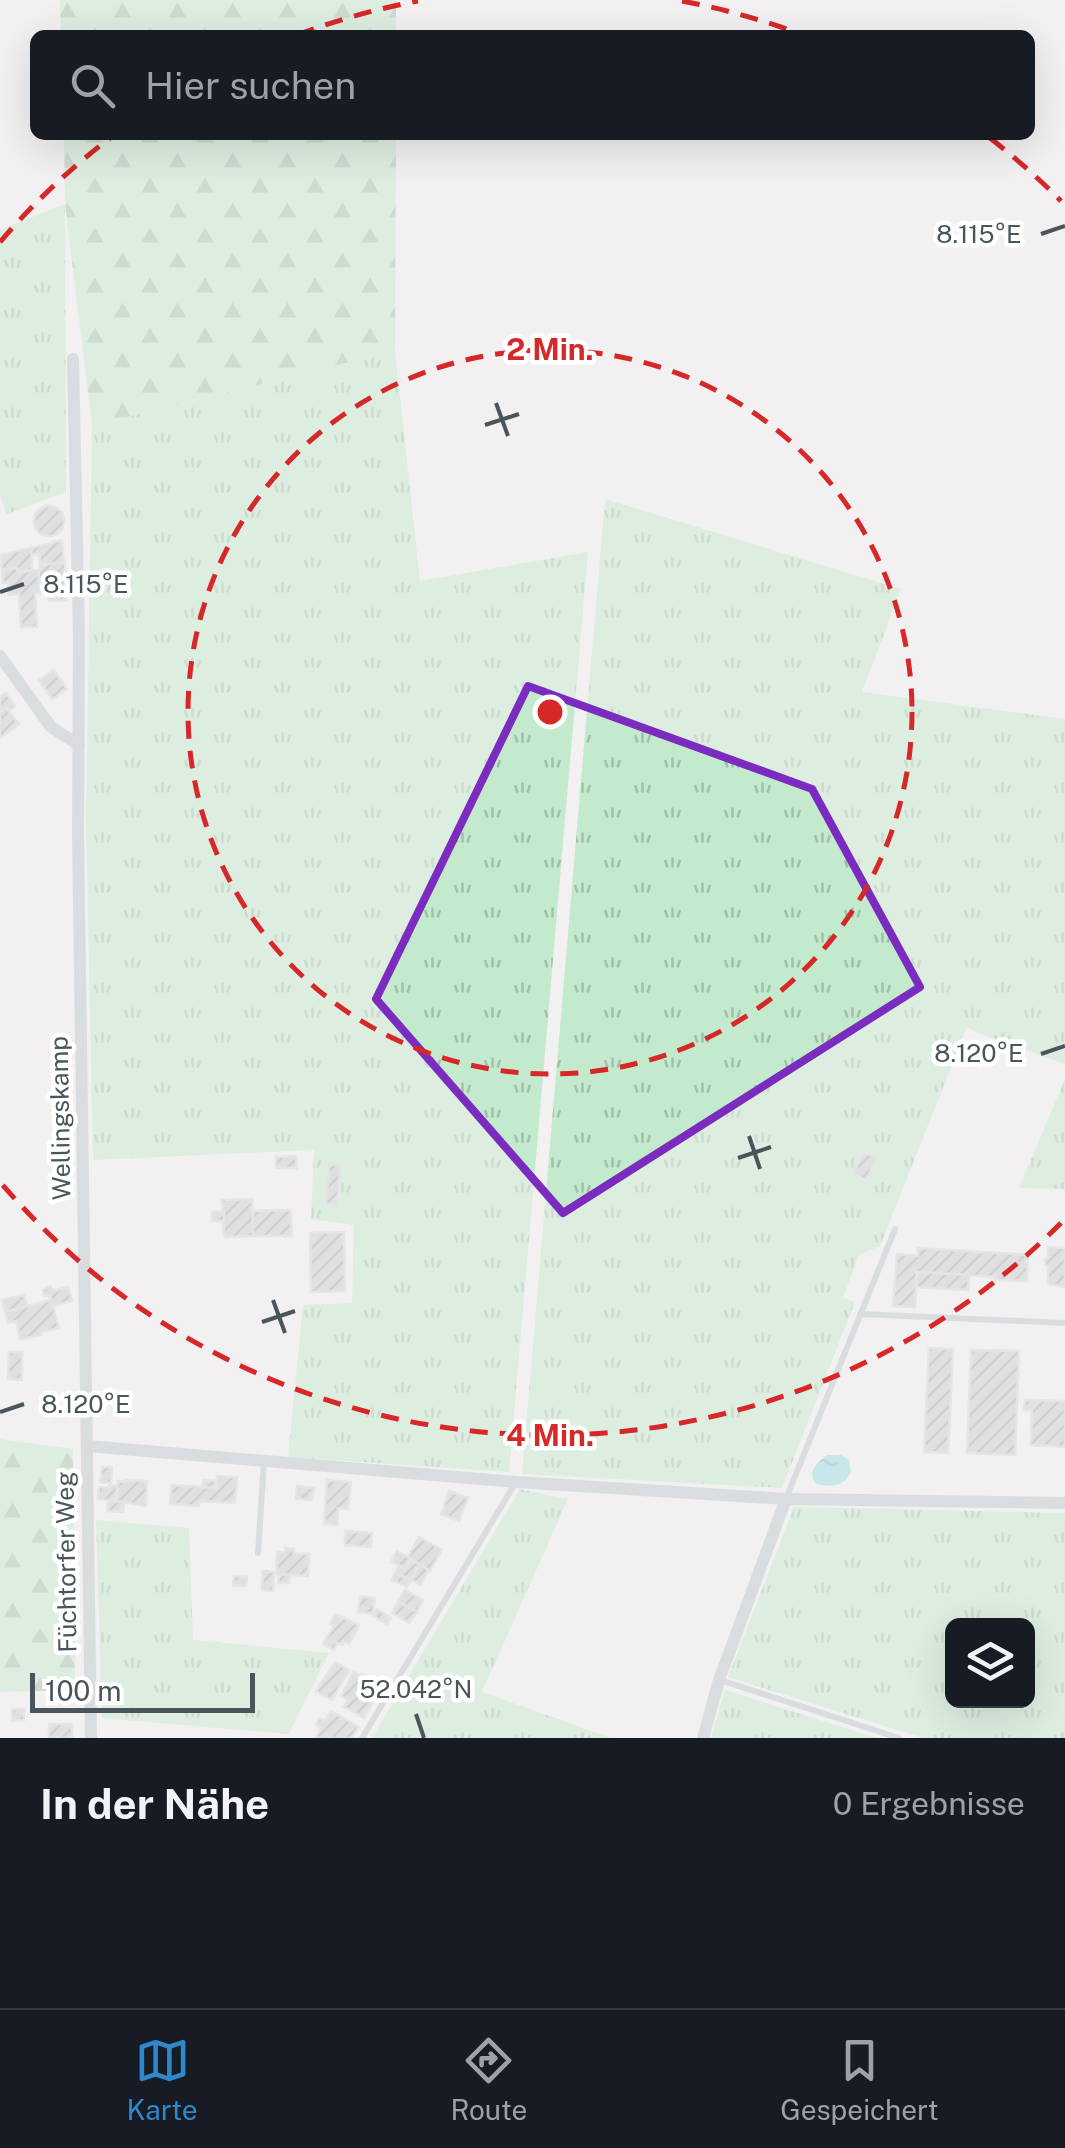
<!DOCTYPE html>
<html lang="de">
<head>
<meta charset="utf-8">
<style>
	:root { --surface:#171b24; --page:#20242c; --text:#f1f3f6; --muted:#9ea1a6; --line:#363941; --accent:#2f87cc }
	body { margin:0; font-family:"Public Sans",sans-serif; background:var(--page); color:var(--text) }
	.controls { position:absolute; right:30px; bottom:30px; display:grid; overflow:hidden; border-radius:15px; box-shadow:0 10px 40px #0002 }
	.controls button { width:90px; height:90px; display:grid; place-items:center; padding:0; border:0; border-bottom:2px solid var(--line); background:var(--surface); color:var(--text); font:50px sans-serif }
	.scale { position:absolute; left:30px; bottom:25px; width:225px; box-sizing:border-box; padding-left:10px; border:5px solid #4a555b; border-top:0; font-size:28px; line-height:35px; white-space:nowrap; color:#4a555b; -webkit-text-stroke:8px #fff; paint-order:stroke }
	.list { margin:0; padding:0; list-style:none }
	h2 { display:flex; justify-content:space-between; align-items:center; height:130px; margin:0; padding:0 40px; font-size:42px }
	h2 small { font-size:32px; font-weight:400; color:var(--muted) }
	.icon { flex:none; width:55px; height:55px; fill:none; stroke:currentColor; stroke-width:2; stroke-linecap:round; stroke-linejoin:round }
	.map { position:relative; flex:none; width:1065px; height:1738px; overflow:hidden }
	.search { position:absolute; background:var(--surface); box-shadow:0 10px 40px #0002; left:30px; right:30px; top:30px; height:110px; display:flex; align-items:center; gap:25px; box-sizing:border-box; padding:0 35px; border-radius:15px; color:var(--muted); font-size:38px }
	.sheet { height:270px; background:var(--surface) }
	nav { display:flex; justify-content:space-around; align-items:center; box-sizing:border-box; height:140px; border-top:2px solid var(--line); background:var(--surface); font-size:28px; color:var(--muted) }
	nav a { display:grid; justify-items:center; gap:5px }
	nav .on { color:var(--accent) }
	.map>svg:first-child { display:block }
</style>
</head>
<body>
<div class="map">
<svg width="1065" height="1738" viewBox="0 0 1065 1738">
	<defs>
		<pattern id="grass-tufts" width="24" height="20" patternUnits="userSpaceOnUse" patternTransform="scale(2.5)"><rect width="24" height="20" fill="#c4eace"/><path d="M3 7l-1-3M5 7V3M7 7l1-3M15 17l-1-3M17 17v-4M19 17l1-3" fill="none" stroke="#a1c0aa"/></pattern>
		<pattern id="forest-firs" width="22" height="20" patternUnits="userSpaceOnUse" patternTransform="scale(2.5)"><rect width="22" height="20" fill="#c4eace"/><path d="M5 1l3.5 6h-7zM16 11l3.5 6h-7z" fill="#a1c0aa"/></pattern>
		<pattern id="water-ripples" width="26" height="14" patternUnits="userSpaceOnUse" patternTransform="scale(2.5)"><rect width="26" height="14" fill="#96dbe2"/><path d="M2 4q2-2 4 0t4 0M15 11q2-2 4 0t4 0" fill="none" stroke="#7cb4ba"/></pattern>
		<pattern id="building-hatch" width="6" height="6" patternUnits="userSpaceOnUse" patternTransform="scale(2.5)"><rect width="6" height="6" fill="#cacdd0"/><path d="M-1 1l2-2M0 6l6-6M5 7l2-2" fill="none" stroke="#a6a9ac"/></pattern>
	</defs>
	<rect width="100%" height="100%" fill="#f2f0f0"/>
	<!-- grass -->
	<g fill="url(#grass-tufts)" fill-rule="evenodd">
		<path d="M 65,204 L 66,492 L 7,514 L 0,495 L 0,230 Z"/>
		<path d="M 395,351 L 420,581 L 588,552 L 509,1472 L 288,1457 L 303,1305 L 352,1303 L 354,1225 L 311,1219 L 314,1150 L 93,1160 L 86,819 L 92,425 Z"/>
		<path d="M 605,499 L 901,589 L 862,692 L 1065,719 L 1065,1064 L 978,1033 L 967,1027 L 880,1246 L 859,1255 L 843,1298 L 855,1302 L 782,1488 L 522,1474 Z"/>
		<path d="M 1065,1079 L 1065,1189 L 1019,1188 Z"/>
		<path d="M 520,1489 L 568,1499 L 482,1692 L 611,1738 L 372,1738 Z"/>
		<path d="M 794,1507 L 1065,1513 L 1065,1738 L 923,1738 L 728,1677 ZM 952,1626 L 1028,1626 L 1028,1700 L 952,1700 Z"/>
		<path d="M 96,1520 L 189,1528 L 193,1640 L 329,1653 L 289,1734 L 102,1718 Z"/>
		<path d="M 725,1690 L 877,1738 L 711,1738 Z"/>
	</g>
	<!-- forest -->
	<g fill="url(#forest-firs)">
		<path d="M 60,0 L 396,0 L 396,35 L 61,35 Z"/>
		<path d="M 64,135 L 396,135 L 395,351 L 92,425 L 65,204 Z"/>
		<path d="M 0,1439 L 73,1449 L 75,1690 L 0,1692 Z"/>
	</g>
	<!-- water -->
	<path fill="url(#water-ripples)" d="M 827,1455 L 841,1455 L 849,1460 L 851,1472 C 844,1487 830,1488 815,1483 C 807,1471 818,1462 827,1455 Z"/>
	<!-- building -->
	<g fill="url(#building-hatch)" stroke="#d4d7da" stroke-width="2.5">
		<circle cx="49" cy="521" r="15"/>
		<path d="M 62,540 L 64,563 L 40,565 L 39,554 L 31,556 L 31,548 Z"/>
		<path d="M 31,548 L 32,570 L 18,572 L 17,568 L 2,570 L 1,555 Z"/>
		<path d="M 65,562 L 66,591 L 40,593 L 38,570 L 40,569 L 40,565 Z"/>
		<path d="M 17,568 L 18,572 L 38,570 L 40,592 L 35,593 L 37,627 L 21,627 L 19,594 L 9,595 L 8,582 L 3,583 L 2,570 Z"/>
		<path d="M 65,591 L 66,600 L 49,601 L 48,593 Z"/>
		<path d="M 54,670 L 67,689 L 52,699 L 39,680 Z"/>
		<path d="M 6,693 L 15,706 L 9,711 L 6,708 L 0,712 L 0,697 Z"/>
		<path d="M 6,708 L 19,724 L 0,738 L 0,712 Z"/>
		<path d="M 863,1152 L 876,1157 L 867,1180 L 853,1175 Z"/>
		<path d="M 296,1156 L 297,1168 L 276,1168 L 276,1157 Z"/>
		<path d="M 329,1164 L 341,1165 L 337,1206 L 326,1205 Z"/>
		<path d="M 252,1199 L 253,1236 L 224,1237 L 222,1200 Z"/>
		<path d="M 291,1210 L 292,1236 L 253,1236 L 253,1211 Z"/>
		<rect x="212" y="1212" width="12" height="9"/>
		<path d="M 344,1232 L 345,1291 L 311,1292 L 310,1233 Z"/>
		<path d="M 1048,1247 L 1065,1248 L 1065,1287 L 1048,1284 L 1048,1266 L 1045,1264 L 1045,1259 L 1048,1257 Z"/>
		<path d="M 918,1248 L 1028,1255 L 1027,1281 L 995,1280 L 995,1277 L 917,1272 L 915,1307 L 893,1306 L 897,1254 L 918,1256 Z"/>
		<path d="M 917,1272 L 969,1275 L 968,1290 L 916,1287 Z"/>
		<path d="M 50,1286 L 53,1291 L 68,1287 L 72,1301 L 53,1306 L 59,1328 L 41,1332 L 41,1335 L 20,1339 L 16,1321 L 8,1323 L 5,1312 L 51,1300 L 50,1296 L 44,1296 L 43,1290 Z"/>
		<path d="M 24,1295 L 27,1306 L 5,1312 L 2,1300 Z"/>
		<path d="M 929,1348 L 953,1349 L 948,1453 L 924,1452 Z"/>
		<path d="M 971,1350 L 1019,1351 L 1015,1455 L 967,1453 Z"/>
		<path d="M 9,1352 L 22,1352 L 22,1380 L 8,1379 Z"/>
		<path d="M 1025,1400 L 1065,1401 L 1065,1447 L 1031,1445 L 1032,1410 L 1024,1410 Z"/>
		<path d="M 102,1467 L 112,1467 L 111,1483 L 100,1482 Z"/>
		<path d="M 217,1476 L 237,1477 L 235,1503 L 200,1501 L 199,1506 L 170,1504 L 172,1485 L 216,1488 Z"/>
		<path d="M 126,1480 L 147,1481 L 146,1506 L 116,1501 L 118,1481 L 126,1482 Z"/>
		<path d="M 203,1480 L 216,1481 L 216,1488 L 202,1487 Z"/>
		<path d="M 327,1480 L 351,1482 L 348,1509 L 338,1508 L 337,1525 L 324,1524 Z"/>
		<path d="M 109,1485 L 117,1486 L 116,1501 L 98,1499 L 99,1487 L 109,1488 Z"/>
		<path d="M 297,1486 L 314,1488 L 312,1500 L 296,1499 Z"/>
		<path d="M 449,1491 L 468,1498 L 459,1521 L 441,1514 Z"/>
		<path d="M 108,1501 L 124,1502 L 123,1512 L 107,1511 Z"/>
		<path d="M 345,1531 L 372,1533 L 371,1547 L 345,1545 Z"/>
		<path d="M 419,1537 L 442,1550 L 430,1571 L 410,1559 L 405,1569 L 391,1562 L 397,1551 L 408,1557 Z"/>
		<path d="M 285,1548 L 294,1549 L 294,1553 L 309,1554 L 308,1576 L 276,1574 L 277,1552 L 285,1553 Z"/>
		<path d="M 410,1559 L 419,1564 L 411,1580 L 395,1573 L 399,1565 L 405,1569 Z"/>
		<path d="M 419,1564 L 428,1570 L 421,1585 L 411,1580 Z"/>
		<path d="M 263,1571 L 274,1572 L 273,1591 L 262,1590 Z"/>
		<path d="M 395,1573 L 411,1580 L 407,1587 L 392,1580 Z"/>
		<path d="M 279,1574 L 290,1575 L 289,1583 L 278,1583 Z"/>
		<path d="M 234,1576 L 247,1577 L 246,1586 L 233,1585 Z"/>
		<path d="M 405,1590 L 423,1600 L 417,1612 L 398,1602 Z"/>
		<path d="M 360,1596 L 375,1598 L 373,1614 L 358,1612 Z"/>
		<path d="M 398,1602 L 417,1612 L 409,1623 L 392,1613 Z"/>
		<path d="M 377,1609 L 391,1618 L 387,1624 L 373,1616 Z"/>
		<path d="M 335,1614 L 359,1625 L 349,1644 L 344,1641 L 342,1645 L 337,1643 L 334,1650 L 323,1644 L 334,1626 L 330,1624 Z"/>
		<path d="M 335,1662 L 349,1670 L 332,1700 L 316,1691 Z"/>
		<path d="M 354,1672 L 361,1677 L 362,1674 L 382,1685 L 364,1718 L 344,1707 L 348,1700 L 341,1696 Z"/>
		<path d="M 12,1709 L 24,1709 L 24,1720 L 12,1721 Z"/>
		<path d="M 331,1711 L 359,1727 L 352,1738 L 316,1738 L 321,1728 L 316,1725 L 319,1718 L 325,1721 Z"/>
		<rect x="49" y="1724" width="23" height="14"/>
	</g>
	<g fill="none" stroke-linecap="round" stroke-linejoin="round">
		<!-- lane -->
		<g stroke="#bdc5cb" stroke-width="6">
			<path d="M 860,1314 L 1065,1323"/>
			<path d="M 787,1496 L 895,1229"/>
			<path d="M 258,1553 L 264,1461"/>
			<path d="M 720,1680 L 899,1738"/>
			<path d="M 362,1738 L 516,1482"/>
		</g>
		<!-- street -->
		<g stroke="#bdc5cb" stroke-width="12">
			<path d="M 73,359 L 79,637 L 78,833 L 91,1738"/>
			<path d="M 0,656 L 51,727 L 79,745"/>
			<path d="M 87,1446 L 516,1482 L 786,1499"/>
			<path d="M 703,1738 L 719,1680 L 786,1499 L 1065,1503"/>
		</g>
	</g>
	<!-- marked area -->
	<path d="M0 0H1065V1738H0ZM 528,686 L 812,789 L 920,987 L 563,1213 L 376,999 Z" fill="#f2f0f0" fill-opacity=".55" fill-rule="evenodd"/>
	<path fill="none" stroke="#7b2cbf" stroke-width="8" stroke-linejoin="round" d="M 528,686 L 812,789 L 920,987 L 563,1213 L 376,999 Z"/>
	<!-- ticks -->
	<path fill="none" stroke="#4a555b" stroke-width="4" d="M 1041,234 L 1065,226M 496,403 L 508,436M 485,425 L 519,414M 0,592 L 24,584M 1041,1054 L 1065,1046M 749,1136 L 760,1169M 738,1158 L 771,1147M 273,1300 L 285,1333M 262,1322 L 295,1311M 0,1412 L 24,1404M 416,1714 L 424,1738"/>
	<!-- distance rings -->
	<g fill="none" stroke="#d62828" stroke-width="5" stroke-dasharray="18 12">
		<circle cx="550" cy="712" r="362"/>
		<path d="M1061 1223A723 723 0 0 1 0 1182M0 242A723 723 0 0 1 110 138M297 35A723 723 0 0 1 418 1M682 1A723 723 0 0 1 803 35M990 138A723 723 0 0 1 1061 201"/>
	</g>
	<g text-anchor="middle" stroke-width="9" stroke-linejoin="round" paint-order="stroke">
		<!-- street labels -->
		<g font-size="25" fill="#4a555b" stroke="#fff">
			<text transform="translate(60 1118) rotate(-91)" y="9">Wellingskamp</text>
			<text transform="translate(66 1562) rotate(-91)" y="9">Füchtorfer Weg</text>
		</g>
	</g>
	<g font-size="25" text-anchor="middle" fill="#4a555b" stroke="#fff" stroke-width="9" stroke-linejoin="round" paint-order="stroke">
		<text x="979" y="243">8.115°E</text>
		<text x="86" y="593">8.115°E</text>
		<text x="979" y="1062">8.120°E</text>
		<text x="86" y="1413">8.120°E</text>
		<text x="416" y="1698">52.042°N</text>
	</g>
	<circle cx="550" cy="712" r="15" fill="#d62828" stroke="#fff" stroke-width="5"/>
	<g font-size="30" text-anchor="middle" font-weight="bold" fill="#d62828" stroke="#fff" stroke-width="9" stroke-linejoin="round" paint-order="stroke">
		<text x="550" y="360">2 Min.</text>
		<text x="550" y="1446">4 Min.</text>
	</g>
</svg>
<div class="controls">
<button><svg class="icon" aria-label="layers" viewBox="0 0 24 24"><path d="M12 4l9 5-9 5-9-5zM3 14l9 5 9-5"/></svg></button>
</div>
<div class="scale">100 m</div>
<div class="search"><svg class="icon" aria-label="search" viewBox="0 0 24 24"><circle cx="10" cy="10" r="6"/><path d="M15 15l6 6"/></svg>Hier suchen</div>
</div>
<section class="sheet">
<h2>In der Nähe<small>0 Ergebnisse</small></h2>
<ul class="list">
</ul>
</section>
<nav>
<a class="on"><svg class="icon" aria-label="map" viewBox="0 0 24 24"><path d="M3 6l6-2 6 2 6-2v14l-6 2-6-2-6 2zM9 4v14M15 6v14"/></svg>Karte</a>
<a><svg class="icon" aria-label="directions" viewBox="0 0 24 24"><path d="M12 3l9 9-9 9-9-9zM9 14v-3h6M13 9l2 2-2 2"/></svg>Route</a>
<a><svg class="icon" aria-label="saved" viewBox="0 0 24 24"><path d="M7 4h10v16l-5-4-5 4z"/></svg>Gespeichert</a>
</nav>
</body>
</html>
